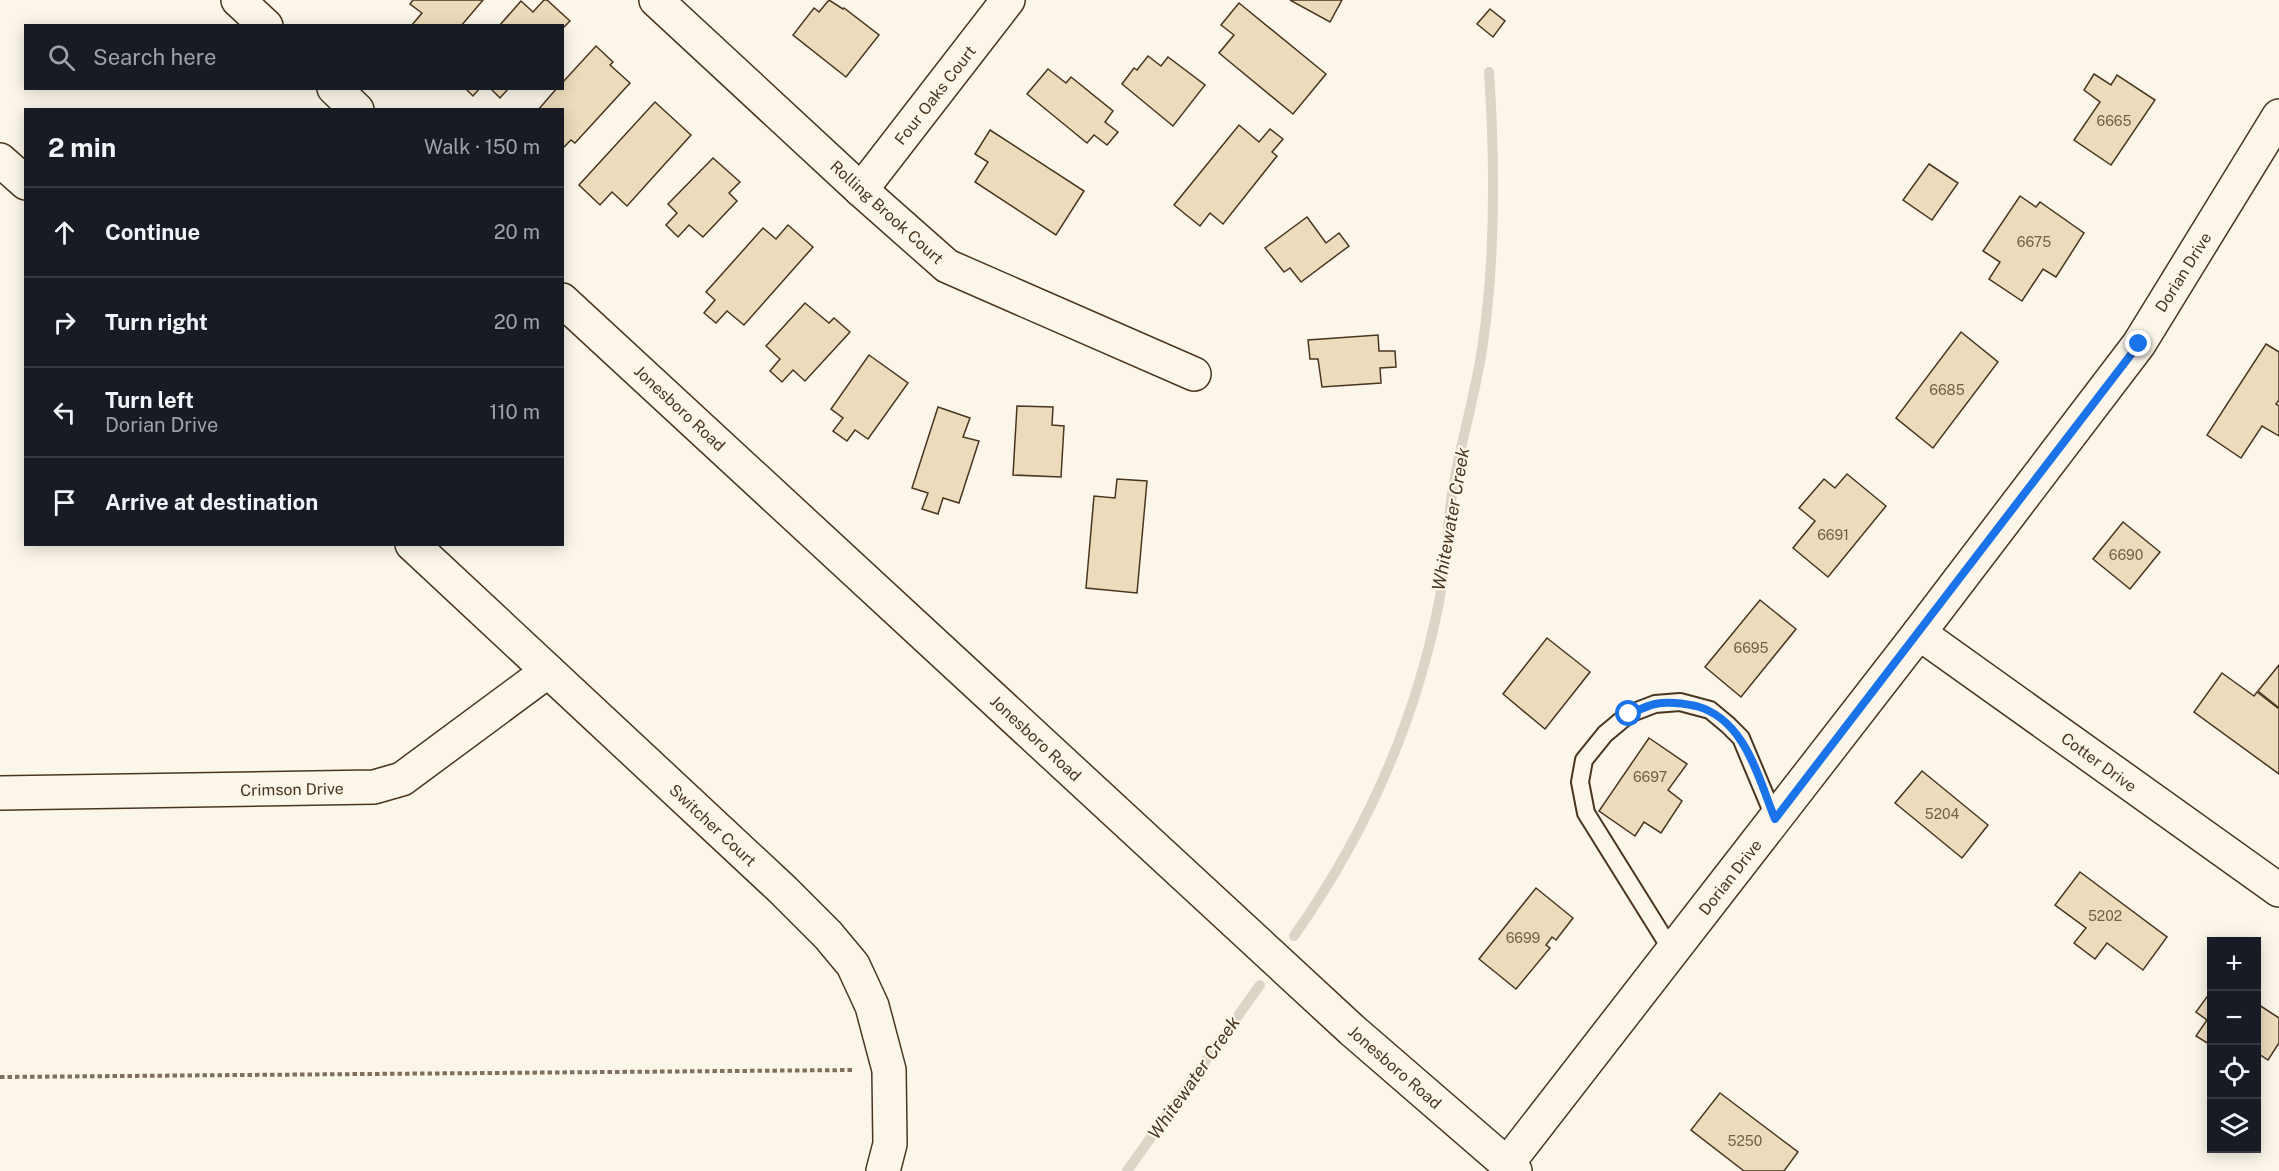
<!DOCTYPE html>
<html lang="en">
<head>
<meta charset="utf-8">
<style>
	:root { --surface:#171b24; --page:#20242c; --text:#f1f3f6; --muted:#9ea1a6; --line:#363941 }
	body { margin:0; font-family:"Public Sans",sans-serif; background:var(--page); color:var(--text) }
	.controls { position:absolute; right:18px; bottom:18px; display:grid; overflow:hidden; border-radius:0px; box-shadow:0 3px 15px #0003 }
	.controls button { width:54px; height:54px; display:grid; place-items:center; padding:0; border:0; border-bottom:2px solid var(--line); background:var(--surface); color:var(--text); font:30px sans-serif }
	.stop { position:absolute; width:18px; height:18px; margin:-14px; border:4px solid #1a73e8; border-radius:50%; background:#fff }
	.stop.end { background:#1a73e8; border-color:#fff; box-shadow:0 2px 6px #0008 }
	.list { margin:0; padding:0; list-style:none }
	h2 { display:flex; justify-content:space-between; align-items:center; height:78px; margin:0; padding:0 24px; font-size:26px }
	h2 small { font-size:20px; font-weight:400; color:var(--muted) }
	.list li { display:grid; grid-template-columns:39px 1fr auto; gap:18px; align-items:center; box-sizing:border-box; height:90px; padding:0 24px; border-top:2px solid var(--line) }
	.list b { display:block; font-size:22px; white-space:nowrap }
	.list p { margin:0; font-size:20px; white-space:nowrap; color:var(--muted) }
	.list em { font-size:20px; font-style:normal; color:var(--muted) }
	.icon { flex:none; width:33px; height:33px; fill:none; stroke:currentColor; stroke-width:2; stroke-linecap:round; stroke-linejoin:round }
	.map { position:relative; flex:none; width:2279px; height:1171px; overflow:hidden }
	.search { position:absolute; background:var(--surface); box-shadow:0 3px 15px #0003; left:24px; top:24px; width:540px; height:66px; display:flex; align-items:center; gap:15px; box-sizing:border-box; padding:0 21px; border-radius:0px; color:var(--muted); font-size:22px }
	.panel { position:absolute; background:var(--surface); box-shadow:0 3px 15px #0003; left:24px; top:108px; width:540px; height:438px; border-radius:0px }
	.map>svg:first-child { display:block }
</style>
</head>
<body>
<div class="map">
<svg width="2279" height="1171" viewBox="0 0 2279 1171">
	<rect width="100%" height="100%" fill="#fbf6e9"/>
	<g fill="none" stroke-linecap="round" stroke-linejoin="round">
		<!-- stream -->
		<g stroke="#dcd4c6" stroke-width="10">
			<path d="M 1294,936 C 1365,835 1415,724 1439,602 C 1446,566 1447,530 1452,494 C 1460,443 1476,394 1483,343 C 1496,253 1495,162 1489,72"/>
			<path d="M 1127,1171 L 1260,985"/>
		</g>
	</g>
	<!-- building -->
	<g fill="#ecdcbc" stroke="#4a3520" stroke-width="1.5">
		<path d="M 413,0 L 483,0 L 461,26 L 411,26 L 422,13 L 410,4 Z"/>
		<path d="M 544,0 L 547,0 L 570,21 L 562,29 L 562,26 L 499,26 L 521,1 L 533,12 Z"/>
		<path d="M 829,0 L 843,9 L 844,8 L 879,35 L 846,77 L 793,35 L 814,8 L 819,12 Z"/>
		<path d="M 1290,0 L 1342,0 L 1330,22 Z"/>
		<path d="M 1239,3 L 1326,74 L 1293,114 L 1219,53 L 1234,35 L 1221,25 Z"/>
		<path d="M 1490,9 L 1505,21 L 1493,37 L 1477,24 Z"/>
		<path d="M 596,46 L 613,62 L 610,65 L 630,83 L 575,143 L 571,140 L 562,149 L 562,110 L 538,110 L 557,88 L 562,88 L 562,83 Z"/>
		<path d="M 1148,56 L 1161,66 L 1168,57 L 1205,85 L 1173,126 L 1122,84 L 1134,68 L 1137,70 Z"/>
		<path d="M 1048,69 L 1066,83 L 1071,77 L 1113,111 L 1105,122 L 1118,132 L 1107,145 L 1094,135 L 1087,143 L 1027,94 Z"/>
		<path d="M 2094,74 L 2111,85 L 2117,75 L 2155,100 L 2111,165 L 2074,140 L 2100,102 L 2084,90 Z"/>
		<path d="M 465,88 L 480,88 L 473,96 Z"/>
		<path d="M 490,88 L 509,88 L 500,98 Z"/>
		<path d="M 655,102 L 691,135 L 627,206 L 612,192 L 600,205 L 579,185 Z"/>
		<path d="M 1239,125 L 1259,142 L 1270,129 L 1283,139 L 1272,152 L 1277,156 L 1223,224 L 1210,213 L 1200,226 L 1174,205 Z"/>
		<path d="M 990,130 L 1084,191 L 1056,235 L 975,182 L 988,162 L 975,154 Z"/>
		<path d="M 713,158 L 740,182 L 729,193 L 737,201 L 703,237 L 689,225 L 678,237 L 666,225 L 677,213 L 668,204 Z"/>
		<path d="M 1929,164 L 1958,183 L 1932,220 L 1903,200 Z"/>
		<path d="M 2020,196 L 2036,207 L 2040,202 L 2084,233 L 2056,277 L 2043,269 L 2022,301 L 1989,279 L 2000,262 L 1983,251 Z"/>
		<path d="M 1307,217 L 1326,243 L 1339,233 L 1349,246 L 1301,282 L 1290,268 L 1284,272 L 1265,248 Z"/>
		<path d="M 788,225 L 813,247 L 744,325 L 727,311 L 716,323 L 704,313 L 715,300 L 706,292 L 763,228 L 776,239 Z"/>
		<path d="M 805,303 L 829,323 L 834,318 L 850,332 L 805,381 L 793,370 L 782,382 L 770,371 L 780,359 L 766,346 Z"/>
		<path d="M 1961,332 L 1998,362 L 1933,448 L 1896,418 Z"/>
		<path d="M 1378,335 L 1379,351 L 1395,351 L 1396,367 L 1380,368 L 1381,383 L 1322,387 L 1318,359 L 1310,359 L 1308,340 Z"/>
		<path d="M 2266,344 L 2279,352 L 2279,400 L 2276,404 L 2279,406 L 2279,436 L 2262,426 L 2241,458 L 2207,435 Z"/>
		<path d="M 869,355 L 908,383 L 868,439 L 855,430 L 847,441 L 833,431 L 843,418 L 831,409 Z"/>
		<path d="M 1017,406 L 1053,407 L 1052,425 L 1064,426 L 1061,477 L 1013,475 Z"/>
		<path d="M 938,407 L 970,418 L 963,437 L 979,441 L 959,503 L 943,498 L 938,514 L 922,509 L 928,493 L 912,488 Z"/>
		<path d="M 1847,474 L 1886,506 L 1828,577 L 1793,548 L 1815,521 L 1799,508 L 1824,479 L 1835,488 Z"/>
		<path d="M 1117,479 L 1147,481 L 1137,593 L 1086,588 L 1094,496 L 1115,498 Z"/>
		<path d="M 2123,522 L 2160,552 L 2130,589 L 2093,559 Z"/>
		<path d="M 1760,600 L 1796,629 L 1741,697 L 1705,667 Z"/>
		<path d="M 1547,638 L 1590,672 L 1545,729 L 1503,694 Z"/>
		<path d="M 2279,665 L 2279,708 L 2258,691 Z"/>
		<path d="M 2222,673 L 2254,696 L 2257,692 L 2279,709 L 2279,774 L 2194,712 Z"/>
		<path d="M 1649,738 L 1687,764 L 1668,790 L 1682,801 L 1661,833 L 1644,822 L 1635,836 L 1599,811 Z"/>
		<path d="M 1922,771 L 1988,825 L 1962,858 L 1895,803 Z"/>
		<path d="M 2080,872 L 2167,937 L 2143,970 L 2107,943 L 2095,959 L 2074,943 L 2086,928 L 2055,905 Z"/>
		<path d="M 1536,888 L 1573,918 L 1556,940 L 1552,937 L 1546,945 L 1550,948 L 1516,989 L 1479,959 Z"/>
		<path d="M 2212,990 L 2212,1046 L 2196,1036 L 2207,1020 L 2196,1012 Z"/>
		<path d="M 2256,1003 L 2279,1018 L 2279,1043 L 2268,1060 L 2256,1052 Z"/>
		<path d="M 1720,1093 L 1798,1152 L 1784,1171 L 1744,1171 L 1691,1130 Z"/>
	</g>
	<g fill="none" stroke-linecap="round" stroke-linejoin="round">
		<defs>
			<path id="service" d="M 1672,951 L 1586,813 L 1580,782 L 1584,760 L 1605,734 L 1629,714 L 1655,704 L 1680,702 L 1710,710 L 1728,725 L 1741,738 L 1775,819"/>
			<g id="minor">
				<path d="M 238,0 L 266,26"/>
				<path d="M 656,0 L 861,190 L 947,266 L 1194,374"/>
				<path d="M 334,88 L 357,110"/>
				<path d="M 0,160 L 26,183"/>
				<path d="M 861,190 L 1008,0"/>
				<path d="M 562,300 L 1352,1030 L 1515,1171"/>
				<path d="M 412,544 L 783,890 L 828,935 L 853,965 L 872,1006 L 889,1070 L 890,1144 L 883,1171"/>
				<path d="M 1919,633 L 2279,890"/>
				<path d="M 0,793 L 374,787 L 402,779 L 548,671"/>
				<path d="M 1507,1164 L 1919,633 L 2139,344 L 2279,116"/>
			</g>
		</defs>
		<!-- service casing -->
		<use href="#service" stroke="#4a3520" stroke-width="20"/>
		<!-- minor casing -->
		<use href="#minor" stroke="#4a3520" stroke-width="36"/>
		<!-- path -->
		<path stroke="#7f6f5c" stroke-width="4" stroke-dasharray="4.5 3" stroke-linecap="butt" d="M 0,1077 L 854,1070"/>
		<!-- service -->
		<use href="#service" stroke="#fbf6e9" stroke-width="16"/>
		<!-- minor -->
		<use href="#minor" stroke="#fbf6e9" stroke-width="33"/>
	</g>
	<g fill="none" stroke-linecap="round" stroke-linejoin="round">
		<!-- route -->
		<path stroke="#1a73e8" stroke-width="8" d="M 1629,714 C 1637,711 1646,706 1655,704 C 1669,701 1682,703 1696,706 C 1745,719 1758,777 1775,819 L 2139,344"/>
	</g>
	<g text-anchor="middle" stroke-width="4.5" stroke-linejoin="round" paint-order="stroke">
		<!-- number labels -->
		<g font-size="14" fill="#725f47">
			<text x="2114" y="126">6665</text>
			<text x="2034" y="247">6675</text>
			<text x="1947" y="395">6685</text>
			<text x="1833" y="540">6691</text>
			<text x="2126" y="560">6690</text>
			<text x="1751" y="653">6695</text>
			<text x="1650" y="782">6697</text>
			<text x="1942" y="819">5204</text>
			<text x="2105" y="921">5202</text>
			<text x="1523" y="943">6699</text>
			<text x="1745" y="1146">5250</text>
		</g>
		<!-- street labels -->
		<g font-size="16" fill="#4a3520" stroke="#fbf6e9">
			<text transform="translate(935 95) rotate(-52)" y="6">Four Oaks Court</text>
			<text transform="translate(887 212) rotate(42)" y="6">Rolling Brook Court</text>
			<text transform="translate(2183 272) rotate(-58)" y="6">Dorian Drive</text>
			<text transform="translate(680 408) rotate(43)" y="6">Jonesboro Road</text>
			<text transform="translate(1036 738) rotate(43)" y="6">Jonesboro Road</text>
			<text transform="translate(2099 762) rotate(36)" y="6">Cotter Drive</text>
			<text transform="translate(292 789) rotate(-1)" y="6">Crimson Drive</text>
			<text transform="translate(713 825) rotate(43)" y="6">Switcher Court</text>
			<text transform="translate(1730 877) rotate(-52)" y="6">Dorian Drive</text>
			<text transform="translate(1395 1067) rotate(41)" y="6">Jonesboro Road</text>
		</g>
		<!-- water labels -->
		<g font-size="18" font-style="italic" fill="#4a3520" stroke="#fbf6e9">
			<text transform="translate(1451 519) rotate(-80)" y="6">Whitewater Creek</text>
			<text transform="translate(1194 1078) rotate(-55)" y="6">Whitewater Creek</text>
		</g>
	</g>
</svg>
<div class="controls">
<button>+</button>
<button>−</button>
<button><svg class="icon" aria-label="locate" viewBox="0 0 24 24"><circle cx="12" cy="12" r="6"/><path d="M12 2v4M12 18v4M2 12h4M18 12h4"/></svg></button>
<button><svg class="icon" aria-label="layers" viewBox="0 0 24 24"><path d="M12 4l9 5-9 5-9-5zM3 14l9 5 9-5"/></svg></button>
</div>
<div class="stop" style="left:1629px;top:714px"></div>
<div class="stop end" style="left:2139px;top:344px"></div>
<div class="search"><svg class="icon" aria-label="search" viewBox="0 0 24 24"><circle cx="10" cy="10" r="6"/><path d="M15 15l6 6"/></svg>Search here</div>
<section class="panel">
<h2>2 min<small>Walk · 150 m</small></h2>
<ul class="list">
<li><svg class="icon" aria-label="ahead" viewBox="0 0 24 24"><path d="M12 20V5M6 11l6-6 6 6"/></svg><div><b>Continue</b></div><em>20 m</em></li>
<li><svg class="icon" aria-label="right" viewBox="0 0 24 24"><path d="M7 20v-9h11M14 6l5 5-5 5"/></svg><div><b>Turn right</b></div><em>20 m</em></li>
<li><svg class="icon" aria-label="left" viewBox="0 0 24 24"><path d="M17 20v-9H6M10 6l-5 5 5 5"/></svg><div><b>Turn left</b><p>Dorian Drive</p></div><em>110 m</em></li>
<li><svg class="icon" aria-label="arrive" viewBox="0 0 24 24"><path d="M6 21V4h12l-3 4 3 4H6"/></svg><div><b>Arrive at destination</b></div></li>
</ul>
</section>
</div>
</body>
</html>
